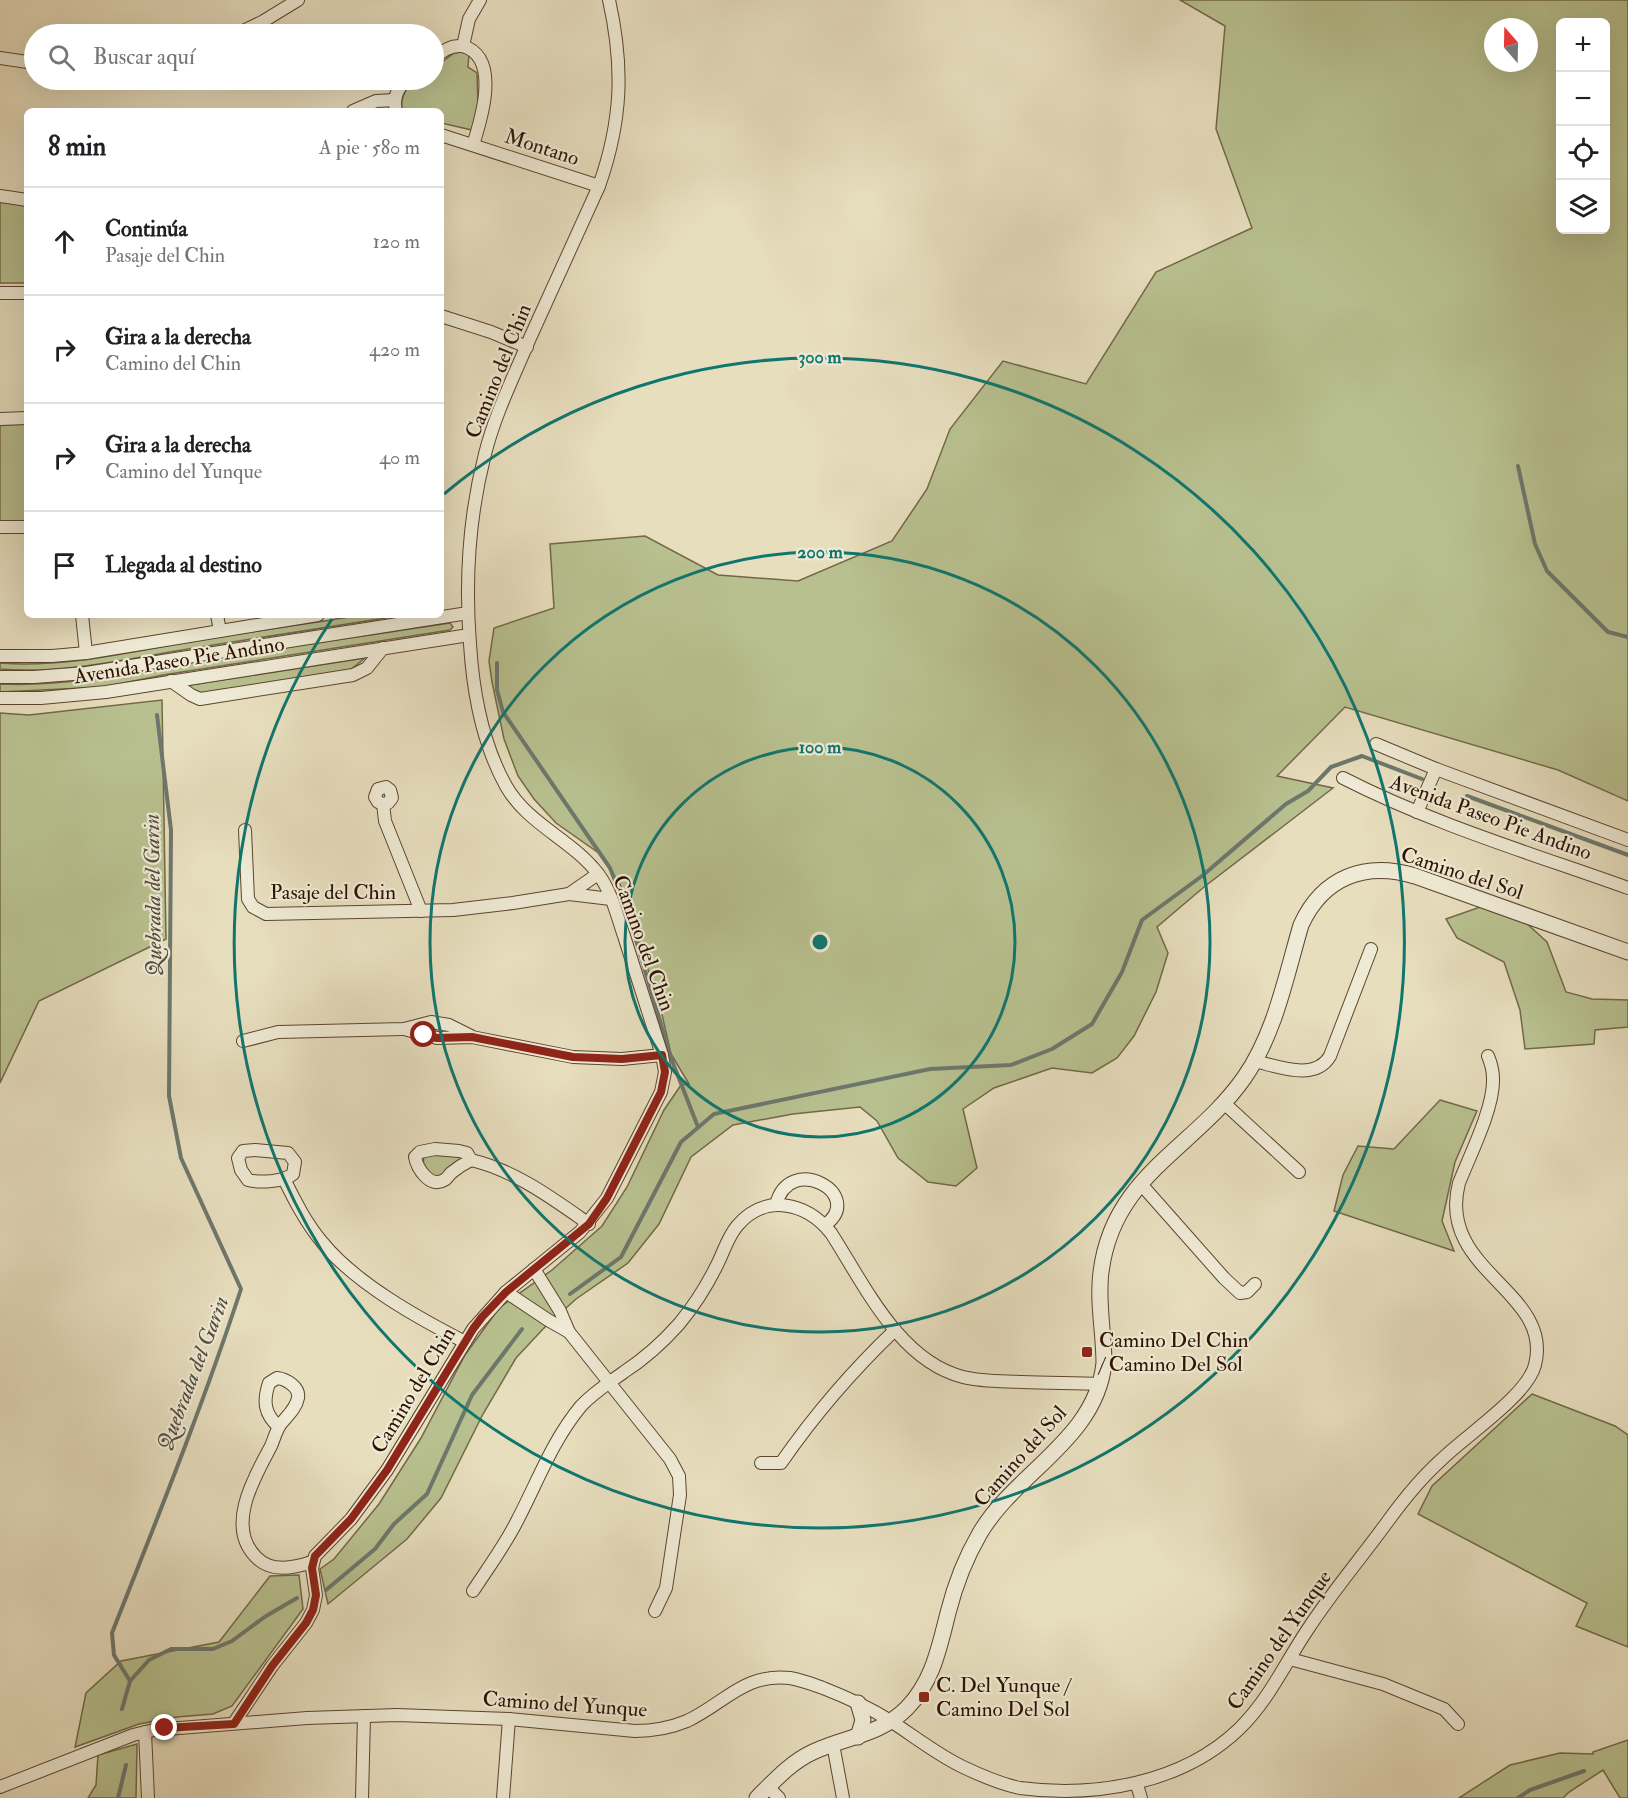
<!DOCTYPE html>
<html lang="es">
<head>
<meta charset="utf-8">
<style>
	:root { --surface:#fff; --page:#f2f2f2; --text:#202124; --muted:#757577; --line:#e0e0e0 }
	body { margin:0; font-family:"IM FELL Double Pica",serif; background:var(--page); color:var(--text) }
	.controls { position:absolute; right:18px; top:18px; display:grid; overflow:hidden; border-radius:9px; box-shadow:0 6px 24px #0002 }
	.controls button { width:54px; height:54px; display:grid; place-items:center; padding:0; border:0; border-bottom:2px solid var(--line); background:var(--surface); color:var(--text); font:30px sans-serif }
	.compass { position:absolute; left:1484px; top:18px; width:54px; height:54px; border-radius:50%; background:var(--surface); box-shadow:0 6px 24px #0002; rotate:340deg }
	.stop { position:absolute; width:18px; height:18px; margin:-14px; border:4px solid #8f2418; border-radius:50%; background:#fff }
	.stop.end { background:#8f2418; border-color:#fff; box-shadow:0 2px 6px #0008 }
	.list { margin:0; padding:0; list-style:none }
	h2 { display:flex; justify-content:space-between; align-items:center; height:78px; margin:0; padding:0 24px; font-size:26px }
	h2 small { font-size:20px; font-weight:400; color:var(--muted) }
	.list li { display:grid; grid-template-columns:39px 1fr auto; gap:18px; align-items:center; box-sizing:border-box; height:108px; padding:0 24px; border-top:2px solid var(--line) }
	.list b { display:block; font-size:22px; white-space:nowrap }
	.list p { margin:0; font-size:20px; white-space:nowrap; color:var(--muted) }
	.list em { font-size:20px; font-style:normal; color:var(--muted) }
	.icon { flex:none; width:33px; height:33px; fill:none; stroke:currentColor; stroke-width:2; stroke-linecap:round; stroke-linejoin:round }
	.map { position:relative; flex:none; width:1628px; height:1798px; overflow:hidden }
	.search { position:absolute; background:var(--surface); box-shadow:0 6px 24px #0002; left:24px; top:24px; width:420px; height:66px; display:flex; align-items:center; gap:15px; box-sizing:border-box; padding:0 21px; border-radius:33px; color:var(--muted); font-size:22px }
	.panel { position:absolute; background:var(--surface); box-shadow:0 6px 24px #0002; left:24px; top:108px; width:420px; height:510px; border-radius:9px }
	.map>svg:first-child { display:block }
</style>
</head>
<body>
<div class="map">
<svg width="1628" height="1798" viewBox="0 0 1628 1798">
	<rect width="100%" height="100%" fill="#e7debe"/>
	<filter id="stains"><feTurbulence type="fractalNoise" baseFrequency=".00333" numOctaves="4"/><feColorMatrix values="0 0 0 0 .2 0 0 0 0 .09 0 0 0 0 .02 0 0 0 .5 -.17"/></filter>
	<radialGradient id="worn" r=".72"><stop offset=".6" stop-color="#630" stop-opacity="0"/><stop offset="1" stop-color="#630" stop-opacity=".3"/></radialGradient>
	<!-- green -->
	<g fill="#b8c08f" stroke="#726848" stroke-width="1.5" fill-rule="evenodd">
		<path d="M 1180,0 L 1628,0 L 1628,801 L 1558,770 L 1345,707 L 1277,776 L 1333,788 L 1204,887 L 1157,927 L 1168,953 L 1156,992 L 1134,1036 L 1117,1058 L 1092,1073 L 1052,1068 L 994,1088 L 963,1109 L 977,1168 L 956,1186 L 928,1182 L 898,1158 L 877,1121 L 860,1107 L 793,1114 L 733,1125 L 691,1157 L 659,1224 L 628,1263 L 576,1299 L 543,1329 L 516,1358 L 483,1414 L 441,1498 L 407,1539 L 328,1604 L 320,1569 L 334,1559 L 379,1504 L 421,1438 L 465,1355 L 499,1308 L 552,1270 L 602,1226 L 627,1187 L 664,1110 L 681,1085 L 689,1084 L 671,1054 L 660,1006 L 620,884 L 600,854 L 556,823 L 534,799 L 518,776 L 504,739 L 492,682 L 489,661 L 494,628 L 554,608 L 550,544 L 645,536 L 718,575 L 798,581 L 892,541 L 927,489 L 950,429 L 1003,361 L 1086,384 L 1156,272 L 1252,228 L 1216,129 L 1225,26 ZM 1560,22 L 1606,22 L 1606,230 L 1560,230 ZM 1493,27 L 1529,27 L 1529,63 L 1493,63 Z"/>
		<path d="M 462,52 L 469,54 L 468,67 L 477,73 L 478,106 L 472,130 L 441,123 L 441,111 L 405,111 L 402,109 C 400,98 407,83 418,80 C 422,78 429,80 434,80 L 434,68 L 454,53 Z"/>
		<path d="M 0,202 L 27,205 L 27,283 L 0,283 Z"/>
		<path d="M 27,424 L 27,522 L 0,521 L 0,425 Z"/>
		<path d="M 362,615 L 405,615 C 330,627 256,638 182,650 C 121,660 62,674 0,669 L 0,663 C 68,668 133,651 199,640 C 253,631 308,624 362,615 Z"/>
		<path d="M 450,623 L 453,627 L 450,630 L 163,675 L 104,687 L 0,692 L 0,684 C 66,687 129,673 194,662 C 279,648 365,636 450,623 Z"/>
		<path d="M 365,658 L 349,671 L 202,694 L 184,686 Z"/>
		<path d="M 162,700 L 166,939 L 39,1001 L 0,1083 L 0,713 L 29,715 Z"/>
		<path d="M 1483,906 L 1523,920 L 1547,942 L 1566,992 L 1592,999 L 1628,1000 L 1628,1027 L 1595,1030 L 1594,1044 L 1525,1049 L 1520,1010 L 1504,962 L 1457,938 L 1446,919 Z"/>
		<path d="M 1440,1100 L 1477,1111 L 1455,1162 L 1442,1221 L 1454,1251 L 1334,1211 L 1343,1175 L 1358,1146 L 1394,1149 Z"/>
		<path d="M 460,1154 L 464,1160 L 443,1176 L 433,1177 C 427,1170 420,1165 425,1155 Z"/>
		<path d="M 1532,1394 L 1615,1426 L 1628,1435 L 1628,1647 L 1576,1626 L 1587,1603 L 1418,1514 L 1432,1486 Z"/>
		<path d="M 299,1575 L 303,1609 L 232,1706 L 213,1714 L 177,1717 L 139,1724 L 75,1747 L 86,1693 L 121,1661 L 219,1642 L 270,1576 Z"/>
		<path d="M 1628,1740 L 1628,1798 L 1620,1798 L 1603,1770 L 1569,1792 L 1563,1798 L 1459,1798 L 1510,1765 L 1560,1753 L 1593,1754 L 1593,1752 Z"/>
		<path d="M 137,1744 L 136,1798 L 88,1798 L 96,1785 L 98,1755 Z"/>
	</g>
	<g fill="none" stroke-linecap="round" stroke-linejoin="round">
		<!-- stream -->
		<g stroke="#6d776c" stroke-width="4">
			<path d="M 1518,466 L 1535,544 L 1547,571 L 1608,632 L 1628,637"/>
			<path d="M 497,663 L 497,690 L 503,712 L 610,868 L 628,913 L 671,1058 L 698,1127"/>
			<path d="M 1467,796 L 1628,855"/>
			<path d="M 570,1294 L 621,1257 L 681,1142 L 714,1114 L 930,1069 L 1011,1065 L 1052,1049 L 1092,1024 L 1122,972 L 1142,920 L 1202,876 L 1286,804 L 1308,791 L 1331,767 L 1362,756 L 1422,779"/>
			<path d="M 326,1590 L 375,1549 L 394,1524 L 427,1494 L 472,1395 L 522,1329"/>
			<path d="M 130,1681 L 114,1655 L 112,1633 C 157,1519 203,1405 241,1289 L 181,1158 L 169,1096 L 171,830 L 157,715"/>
			<path d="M 122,1709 L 130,1681 L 149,1660 L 171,1649 L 213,1649 L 232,1641 L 266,1616 L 297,1598"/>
			<path d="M 118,1798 L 126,1765"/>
			<path d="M 1518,1798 L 1530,1790 L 1584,1771"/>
		</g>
		<defs>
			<g id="minor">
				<path d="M 237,34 L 262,22 L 298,0"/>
				<path d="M 463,46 L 469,19 L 480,0"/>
				<path d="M 0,58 L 34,63"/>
				<path d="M 434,58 C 443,50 455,42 468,48 C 499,63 481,120 473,145"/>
				<path d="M 353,111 L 376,101 L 395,100"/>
				<path d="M 396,111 C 393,98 397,88 407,80"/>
				<path d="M 441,135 L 599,186"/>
				<path d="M 0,196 L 27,200"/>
				<path d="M 0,293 L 27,293"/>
				<path d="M 441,316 L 491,332 L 527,347"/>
				<path d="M 0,419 L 27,418"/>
				<path d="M 0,527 L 27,527"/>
				<path d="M 82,615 L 86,653"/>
				<path d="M 217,615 L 220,631"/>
				<path d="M 0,656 L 52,656 L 86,653 L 318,615"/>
				<path d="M 0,677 L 34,677 L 86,673 L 468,613"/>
				<path d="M 171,681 L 191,695 L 200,699 L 353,675 L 367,668 L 383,648"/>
				<path d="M 0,698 L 41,698 L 106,692 L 469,635"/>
				<path d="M 1376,744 L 1436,769 L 1628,840"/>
				<path d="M 1343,778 C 1433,824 1533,854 1628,888"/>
				<path d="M 383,804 L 388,803 L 392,798 L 390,790 L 386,787 L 378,789 L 375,797 L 378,802 L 383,804 L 385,821 L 421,911"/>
				<path d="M 1417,812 L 1436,769"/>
				<path d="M 245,830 L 248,899 L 253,907 L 266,914 L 453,910 L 513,903 L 569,894 L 611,899"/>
				<path d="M 569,894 L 598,874"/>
				<path d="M 404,1029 L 437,1038 L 472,1037 L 573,1057 L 622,1059 L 662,1055"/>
				<path d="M 243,1041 L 278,1032 L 404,1029 L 431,1022 L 449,1025 L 471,1036"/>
				<path d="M 1254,1061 C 1277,1066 1315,1082 1330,1056 L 1371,949"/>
				<path d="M 1224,1103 L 1299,1172"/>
				<path d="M 435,1149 L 459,1151 L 467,1153 L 471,1160 C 463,1164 457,1168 451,1173 C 448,1176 447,1179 444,1180 C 430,1189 417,1168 415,1157 L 420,1152 Z"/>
				<path d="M 255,1150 L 288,1153 L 295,1162 L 293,1174 C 283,1182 260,1183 248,1180 L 241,1170 L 238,1158 L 243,1151 Z"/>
				<path d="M 471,1160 C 514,1170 552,1198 589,1224"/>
				<path d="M 284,1179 C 295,1201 306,1223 322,1242 C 355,1283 418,1318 465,1342"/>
				<path d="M 1140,1183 L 1224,1278 L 1240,1293 L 1247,1292 L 1255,1284"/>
				<path d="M 776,1205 C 789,1151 867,1195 825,1225"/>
				<path d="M 534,1269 L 560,1311 L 569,1332 L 670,1459 L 679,1476 L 680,1495 L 666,1588 L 655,1611"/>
				<path d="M 506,1292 L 548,1320 L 569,1332"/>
				<path d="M 279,1427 C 264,1414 263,1401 269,1383 L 277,1378 C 286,1379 300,1387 298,1398 C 296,1409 286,1417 280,1425 C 276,1431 274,1439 271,1446 C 255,1476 225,1526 256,1557 C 271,1573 294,1568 312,1562"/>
				<path d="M 761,1463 L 781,1463 C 815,1414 852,1371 895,1330"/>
				<path d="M 473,1591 C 488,1568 505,1545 517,1521 C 538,1481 552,1441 581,1406 C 594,1392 609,1383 624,1372 C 644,1359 663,1342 679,1324 C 693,1307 706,1287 716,1267 C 723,1254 727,1238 737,1226 C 765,1193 806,1202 831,1233 C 864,1284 899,1361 963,1377 C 983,1382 1003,1381 1022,1382 C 1048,1383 1074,1383 1100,1384"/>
				<path d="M 1290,1659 L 1383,1684 L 1444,1709 L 1458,1724"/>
				<path d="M 234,1723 L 272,1666 L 306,1623 L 313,1610 L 316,1595 L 312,1568 L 315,1556 L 351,1519 L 387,1470 L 473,1329 L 506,1292 L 580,1232 L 607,1198 L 661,1092 L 665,1072 L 662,1055 C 649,1015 637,976 624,936 C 617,916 612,893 599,875 C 573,840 528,825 506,786 C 482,743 473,692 470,644 C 465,580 469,516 485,454 C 495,414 514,376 530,338 C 553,288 576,237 599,186 C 622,121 624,67 609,0"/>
				<path d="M 145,1732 L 148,1798"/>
				<path d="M 833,1744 L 843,1798"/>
				<path d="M 1137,1785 L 1141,1798"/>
				<path d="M 0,1787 L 133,1735 L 154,1730 L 307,1718 L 397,1715 L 509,1719 L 635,1731 C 653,1731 670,1728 687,1721 C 725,1703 744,1673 790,1678 C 802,1680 812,1684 823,1688 C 846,1697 868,1707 889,1720 C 914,1736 936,1754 963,1767 C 982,1776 1000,1784 1020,1788 C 1096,1798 1183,1783 1239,1729 C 1269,1700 1285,1663 1308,1629 C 1332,1592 1362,1557 1388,1521 C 1404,1499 1421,1478 1441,1460 C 1465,1436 1527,1396 1535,1365 C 1554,1291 1436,1271 1459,1183 C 1470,1155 1494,1108 1493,1079 C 1493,1071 1491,1063 1488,1056"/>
				<path d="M 768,1787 L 779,1798"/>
				<path d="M 362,1798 L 364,1716"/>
				<path d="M 503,1798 L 509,1719"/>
			</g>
			<g id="tertiary">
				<path d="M 858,1703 L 863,1720 L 858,1737"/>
				<path d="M 757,1798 C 774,1781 791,1762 813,1752 C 847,1736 879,1736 907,1708 C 933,1681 939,1648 948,1613 C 955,1585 966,1557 980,1533 C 1016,1472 1096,1439 1104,1363 C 1104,1333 1097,1302 1101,1272 C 1113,1175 1194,1149 1244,1078 C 1275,1034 1286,976 1301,925 C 1323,877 1365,861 1415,876 L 1628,952"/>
			</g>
		</defs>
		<!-- minor casing -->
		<use href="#minor" stroke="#5c4430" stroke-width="14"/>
		<!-- tertiary casing -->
		<use href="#tertiary" stroke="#5c4430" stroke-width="17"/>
		<!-- minor -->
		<use href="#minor" stroke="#efead5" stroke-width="12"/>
		<!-- tertiary -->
		<use href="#tertiary" stroke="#efead5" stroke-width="15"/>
	</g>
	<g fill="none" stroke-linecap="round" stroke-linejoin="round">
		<!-- route -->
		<path stroke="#8f2418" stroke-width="8" d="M 165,1728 L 234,1724 L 272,1666 L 306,1623 L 313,1610 L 316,1595 L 312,1568 L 315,1556 L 351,1519 L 387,1470 L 473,1329 L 482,1317 L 506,1292 L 589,1224 L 607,1198 L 661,1092 L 665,1072 L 662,1055 L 622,1059 L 573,1057 L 472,1037 L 437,1038 L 424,1035"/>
	</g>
	<!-- distance rings -->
	<g fill="none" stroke="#0f766e" stroke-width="3">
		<circle cx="820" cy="942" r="195"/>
		<circle cx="820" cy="942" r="390"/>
		<path d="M444 494A585 585 0 1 1 332 619"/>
	</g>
	<!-- markers -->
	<g fill="#8f2418" stroke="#efead5" stroke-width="2">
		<rect x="1081" y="1346" width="12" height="12" rx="3"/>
		<rect x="918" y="1691" width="12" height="12" rx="3"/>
	</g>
	<g text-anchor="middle" stroke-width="4.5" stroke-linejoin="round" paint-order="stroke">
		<!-- street labels -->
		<g font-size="21" fill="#2d1000" stroke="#efead5">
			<text transform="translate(542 147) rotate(18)" y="7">Montano</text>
			<text transform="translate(498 371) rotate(-68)" y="7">Camino del Chin</text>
			<text transform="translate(179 660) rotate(-9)" y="7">Avenida Paseo Pie Andino</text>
			<text transform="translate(1491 817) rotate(20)" y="7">Avenida Paseo Pie Andino</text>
			<text transform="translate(1462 873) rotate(18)" y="7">Camino del Sol</text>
			<text x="333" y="899">Pasaje del Chin</text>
			<text transform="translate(644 943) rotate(70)" y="7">Camino del Chin</text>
			<text transform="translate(413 1390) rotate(-59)" y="7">Camino del Chin</text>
			<text transform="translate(1020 1456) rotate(-48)" y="7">Camino del Sol</text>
			<text transform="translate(1279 1640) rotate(-55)" y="7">Camino del Yunque</text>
			<text transform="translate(565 1704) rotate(4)" y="7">Camino del Yunque</text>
		</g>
		<!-- poi labels -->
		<g font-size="21" fill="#2d1000" stroke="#efead5" text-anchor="start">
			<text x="1099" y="1347">Camino Del Chin<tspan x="1099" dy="24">/ Camino Del Sol</tspan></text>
			<text x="936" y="1692">C. Del Yunque /<tspan x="936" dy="24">Camino Del Sol</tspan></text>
		</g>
		<!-- water labels -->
		<g font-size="22" font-style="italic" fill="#524c3f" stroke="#efead5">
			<text transform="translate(152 895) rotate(-91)" y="8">Quebrada del Garin</text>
			<text transform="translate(192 1373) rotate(-69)" y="8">Quebrada del Garin</text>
		</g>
	</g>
	<circle cx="820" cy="942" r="9" fill="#0f766e" stroke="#efead5" stroke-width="3"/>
	<g font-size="18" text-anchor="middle" font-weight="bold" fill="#0f766e" stroke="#efead5" stroke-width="4.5" stroke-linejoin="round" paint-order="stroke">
		<text x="820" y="363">300 m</text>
		<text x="820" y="558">200 m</text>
		<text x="820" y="753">100 m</text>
	</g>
	<rect width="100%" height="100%" filter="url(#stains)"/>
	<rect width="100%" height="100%" fill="url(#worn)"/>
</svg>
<div class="controls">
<button>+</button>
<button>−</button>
<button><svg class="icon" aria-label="locate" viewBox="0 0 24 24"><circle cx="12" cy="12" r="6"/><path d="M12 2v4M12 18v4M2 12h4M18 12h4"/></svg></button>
<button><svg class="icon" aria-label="layers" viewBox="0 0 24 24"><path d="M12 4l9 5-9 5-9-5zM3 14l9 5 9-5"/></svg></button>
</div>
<svg class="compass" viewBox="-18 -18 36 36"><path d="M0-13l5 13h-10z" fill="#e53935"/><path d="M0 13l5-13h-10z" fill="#757577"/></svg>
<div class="stop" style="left:424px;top:1035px"></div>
<div class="stop end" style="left:165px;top:1728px"></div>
<div class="search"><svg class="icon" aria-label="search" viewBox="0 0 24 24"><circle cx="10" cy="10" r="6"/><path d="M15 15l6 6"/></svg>Buscar aquí</div>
<section class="panel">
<h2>8 min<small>A pie · 580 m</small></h2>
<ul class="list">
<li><svg class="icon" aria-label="ahead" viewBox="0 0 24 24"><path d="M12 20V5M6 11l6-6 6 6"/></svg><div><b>Continúa</b><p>Pasaje del Chin</p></div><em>120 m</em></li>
<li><svg class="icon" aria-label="right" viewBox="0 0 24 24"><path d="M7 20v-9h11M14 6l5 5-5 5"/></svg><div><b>Gira a la derecha</b><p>Camino del Chin</p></div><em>420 m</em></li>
<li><svg class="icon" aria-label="right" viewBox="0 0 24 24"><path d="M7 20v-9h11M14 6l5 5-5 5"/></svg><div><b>Gira a la derecha</b><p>Camino del Yunque</p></div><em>40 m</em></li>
<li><svg class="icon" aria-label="arrive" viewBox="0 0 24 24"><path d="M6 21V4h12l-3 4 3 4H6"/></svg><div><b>Llegada al destino</b></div></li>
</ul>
</section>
</div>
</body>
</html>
